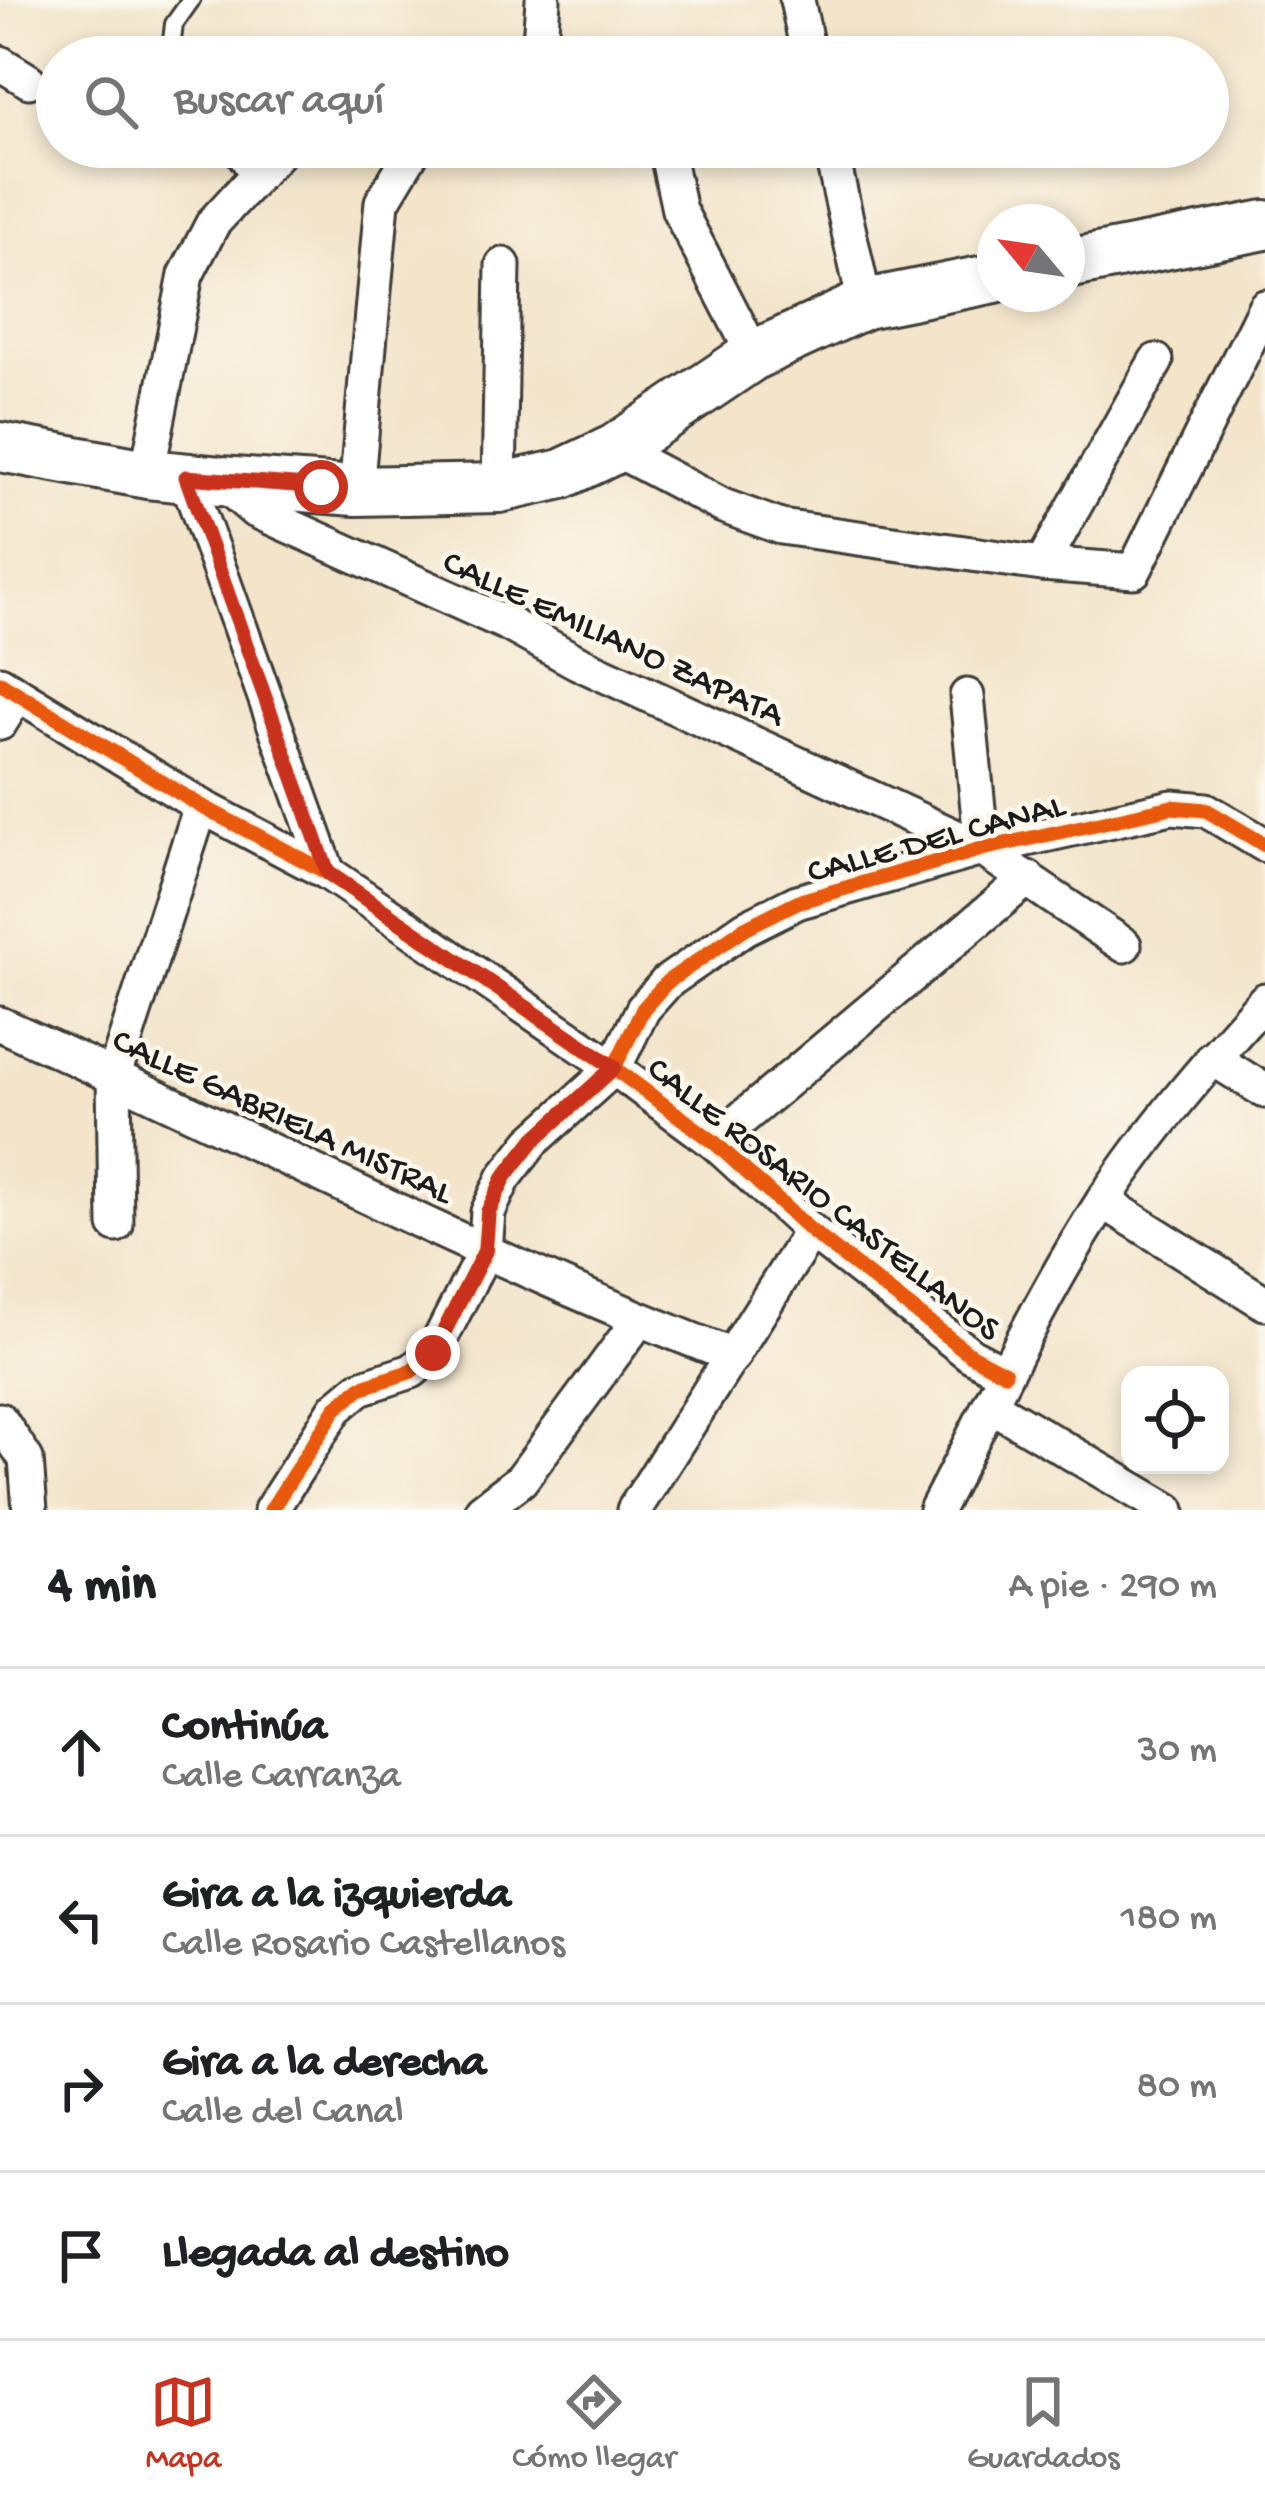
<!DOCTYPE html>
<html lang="es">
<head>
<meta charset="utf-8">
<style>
	:root { --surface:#fff; --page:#f2f2f2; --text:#202124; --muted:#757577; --line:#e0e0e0; --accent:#c8321e }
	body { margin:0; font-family:"Gochi Hand",sans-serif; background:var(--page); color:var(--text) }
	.controls { position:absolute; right:36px; bottom:36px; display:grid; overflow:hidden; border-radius:24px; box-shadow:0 6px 18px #0003 }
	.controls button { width:108px; height:108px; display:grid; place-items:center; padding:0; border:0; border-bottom:3px solid var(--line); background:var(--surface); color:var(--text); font:60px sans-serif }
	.compass { position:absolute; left:977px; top:204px; width:108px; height:108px; border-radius:50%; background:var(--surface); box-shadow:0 6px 18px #0003; rotate:299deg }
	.stop { position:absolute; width:36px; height:36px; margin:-27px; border:9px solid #c8321e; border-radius:50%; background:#fff }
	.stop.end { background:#c8321e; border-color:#fff; box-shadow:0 3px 12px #0008 }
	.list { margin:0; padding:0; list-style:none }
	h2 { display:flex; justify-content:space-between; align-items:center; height:156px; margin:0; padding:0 48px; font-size:51px }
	h2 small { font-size:39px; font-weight:400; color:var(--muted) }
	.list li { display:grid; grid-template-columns:78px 1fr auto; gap:36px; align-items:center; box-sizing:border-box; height:168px; padding:0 48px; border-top:3px solid var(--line) }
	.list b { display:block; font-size:45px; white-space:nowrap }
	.list p { margin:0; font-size:39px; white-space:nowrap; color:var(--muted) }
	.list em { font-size:39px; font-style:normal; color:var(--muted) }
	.icon { flex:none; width:66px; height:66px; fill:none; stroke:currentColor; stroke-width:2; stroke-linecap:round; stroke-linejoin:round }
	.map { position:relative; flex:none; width:1265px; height:1510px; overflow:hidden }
	.search { position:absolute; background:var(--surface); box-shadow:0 6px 18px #0003; left:36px; right:36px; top:36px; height:132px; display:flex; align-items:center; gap:30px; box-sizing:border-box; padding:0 42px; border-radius:66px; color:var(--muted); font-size:45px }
	.sheet { height:828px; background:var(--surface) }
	nav { display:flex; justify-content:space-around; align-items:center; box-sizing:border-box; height:168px; border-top:3px solid var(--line); background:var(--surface); font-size:33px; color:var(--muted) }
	nav a { display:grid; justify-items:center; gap:6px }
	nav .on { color:var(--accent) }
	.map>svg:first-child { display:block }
</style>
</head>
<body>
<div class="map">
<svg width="1265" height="1510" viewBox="0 0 1265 1510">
	<rect width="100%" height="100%" fill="#fbf7ec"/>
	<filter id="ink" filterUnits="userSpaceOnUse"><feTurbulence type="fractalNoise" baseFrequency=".00833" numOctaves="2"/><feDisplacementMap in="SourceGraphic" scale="24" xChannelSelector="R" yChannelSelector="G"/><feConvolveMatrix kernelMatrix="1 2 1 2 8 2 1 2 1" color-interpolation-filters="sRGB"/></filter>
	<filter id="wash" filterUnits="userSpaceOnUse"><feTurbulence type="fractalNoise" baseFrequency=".004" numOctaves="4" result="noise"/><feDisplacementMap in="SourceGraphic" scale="48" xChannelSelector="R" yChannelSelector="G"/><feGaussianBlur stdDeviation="2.7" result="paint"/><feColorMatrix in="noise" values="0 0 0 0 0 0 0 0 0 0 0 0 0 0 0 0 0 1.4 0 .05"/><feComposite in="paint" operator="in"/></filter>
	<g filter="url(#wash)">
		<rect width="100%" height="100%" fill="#f3e4ca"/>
	</g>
	<g filter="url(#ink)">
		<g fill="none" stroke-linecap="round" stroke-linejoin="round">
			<defs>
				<g id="lane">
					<path d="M 170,57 L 174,24 L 191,0"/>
					<path d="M 229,147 L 253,182"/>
				</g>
				<g id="street">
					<path d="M 797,0 L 809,57"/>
					<path d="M 539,57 L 543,0"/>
					<path d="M 0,63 L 29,81"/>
					<path d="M 830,147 L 865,304"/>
					<path d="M 667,154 L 679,210 L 754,355"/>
					<path d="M 615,449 L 723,506 L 781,527 L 1042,564 L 1134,571 L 1265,307"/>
					<path d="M 147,474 L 186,275 L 213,223 L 283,147"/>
					<path d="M 186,477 L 328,873"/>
					<path d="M 220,481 L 254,510 L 510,625 L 577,662 L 982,849 L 1124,945"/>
					<path d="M 499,488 L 503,265"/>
					<path d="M 356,491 L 382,202 L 415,147"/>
					<path d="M 1042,564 L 1156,361"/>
					<path d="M 0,683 L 201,806 L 328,873 L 614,1068 L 714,1142 L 811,1231 L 971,1355 L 1005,1373"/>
					<path d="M 967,696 L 982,849"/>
					<path d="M 0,723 L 18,694"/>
					<path d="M 0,1024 C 244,1134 483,1260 733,1356"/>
					<path d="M 1212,1058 L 1265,1091"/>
					<path d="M 714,1142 L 1028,878"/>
					<path d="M 1103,1201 L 1265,1303"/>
					<path d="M 116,1225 L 114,1075 L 201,806"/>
					<path d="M 990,1405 L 1168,1510"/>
					<path d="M 0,1420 L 26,1459 L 30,1510"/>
					<path d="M 271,1510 L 336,1408 L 360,1388 L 412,1371 L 433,1353 L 485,1251 L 488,1212 L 504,1178 L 532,1142 L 614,1068 L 643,1009 L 667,982 L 745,928 L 797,902 L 982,849 L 1172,807 L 1206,810 L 1265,845"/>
					<path d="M 482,1510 L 521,1480 L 639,1320"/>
					<path d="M 634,1510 L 811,1231"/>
					<path d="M 936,1510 C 990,1407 1039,1299 1103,1201 C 1150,1130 1208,1063 1265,1000"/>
				</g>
				<g id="secondary">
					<path d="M 1067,264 L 1265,225"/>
					<path d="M 0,447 L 147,474 L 220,481 L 356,491 L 499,488 L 562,474 L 615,449 L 754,355 L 865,304 L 995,278"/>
				</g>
			</defs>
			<!-- lane casing -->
			<use href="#lane" stroke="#3c3a36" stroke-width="22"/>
			<!-- street casing -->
			<use href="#street" stroke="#3c3a36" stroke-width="39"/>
			<!-- secondary casing -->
			<use href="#secondary" stroke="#3c3a36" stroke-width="54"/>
			<!-- lane -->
			<use href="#lane" stroke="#fff" stroke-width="16"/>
			<!-- street -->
			<use href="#street" stroke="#fff" stroke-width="33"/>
			<!-- secondary -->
			<use href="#secondary" stroke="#fff" stroke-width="48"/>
			<defs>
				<g id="cycleway">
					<path d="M 0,683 L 201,806 L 328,873 L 614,1068 L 714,1142 L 811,1231 L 971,1355 L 1005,1373"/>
					<path d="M 271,1510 L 336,1408 L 360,1388 L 412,1371 L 433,1353 L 485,1251 L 488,1212 L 504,1178 L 532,1142 L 614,1068 L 643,1009 L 667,982 L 745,928 L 797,902 L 982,849 L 1172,807 L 1206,810 L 1265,845"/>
				</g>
			</defs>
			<!-- cycleway casing -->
			<use href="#cycleway" stroke="#fbf7ec" stroke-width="22"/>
			<!-- cycleway -->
			<use href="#cycleway" stroke="#e8590c" stroke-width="15"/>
		</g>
	</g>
	<g fill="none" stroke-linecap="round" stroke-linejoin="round" filter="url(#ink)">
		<!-- route -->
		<path stroke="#c8321e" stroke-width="15" d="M 321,487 L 186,477 L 328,873 L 614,1067 L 532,1142 L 504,1178 L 488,1212 L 485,1251 L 433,1353"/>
	</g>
	<g text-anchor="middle" stroke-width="9" stroke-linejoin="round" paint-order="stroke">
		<!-- street labels -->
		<g font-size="36" fill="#1c1c1c" stroke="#fbf7ec">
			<text transform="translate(615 635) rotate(25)" y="13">CALLE EMILIANO ZAPATA</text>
			<text transform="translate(935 835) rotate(-15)" y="13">CALLE DEL CANAL</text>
			<text transform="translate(284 1113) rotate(25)" y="13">CALLE GABRIELA MISTRAL</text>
			<text transform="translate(826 1196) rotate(38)" y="13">CALLE ROSARIO CASTELLANOS</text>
		</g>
	</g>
</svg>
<div class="controls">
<button><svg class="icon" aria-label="locate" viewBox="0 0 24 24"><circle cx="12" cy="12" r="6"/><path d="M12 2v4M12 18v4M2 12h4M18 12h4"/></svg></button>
</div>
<svg class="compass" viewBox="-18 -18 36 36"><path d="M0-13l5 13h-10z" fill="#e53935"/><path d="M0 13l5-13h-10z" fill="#757577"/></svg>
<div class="stop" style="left:321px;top:487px"></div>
<div class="stop end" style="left:433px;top:1353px"></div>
<div class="search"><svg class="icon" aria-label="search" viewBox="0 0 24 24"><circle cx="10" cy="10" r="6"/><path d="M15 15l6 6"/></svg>Buscar aquí</div>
</div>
<section class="sheet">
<h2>4 min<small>A pie · 290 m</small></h2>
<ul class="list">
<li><svg class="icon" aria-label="ahead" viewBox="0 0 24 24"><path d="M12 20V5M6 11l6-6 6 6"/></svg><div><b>Continúa</b><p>Calle Carranza</p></div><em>30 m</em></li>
<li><svg class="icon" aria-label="left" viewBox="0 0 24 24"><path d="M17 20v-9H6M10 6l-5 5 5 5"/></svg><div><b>Gira a la izquierda</b><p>Calle Rosario Castellanos</p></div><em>180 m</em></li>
<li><svg class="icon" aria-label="right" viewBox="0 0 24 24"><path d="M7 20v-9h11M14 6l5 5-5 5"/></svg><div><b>Gira a la derecha</b><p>Calle del Canal</p></div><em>80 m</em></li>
<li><svg class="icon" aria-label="arrive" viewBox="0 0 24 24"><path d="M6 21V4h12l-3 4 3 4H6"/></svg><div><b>Llegada al destino</b></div></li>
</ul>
</section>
<nav>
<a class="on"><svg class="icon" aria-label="map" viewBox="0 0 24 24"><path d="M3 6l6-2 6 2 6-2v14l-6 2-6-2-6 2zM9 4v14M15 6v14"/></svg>Mapa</a>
<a><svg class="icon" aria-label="directions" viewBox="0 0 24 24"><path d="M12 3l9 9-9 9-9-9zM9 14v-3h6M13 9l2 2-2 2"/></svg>Cómo llegar</a>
<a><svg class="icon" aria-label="saved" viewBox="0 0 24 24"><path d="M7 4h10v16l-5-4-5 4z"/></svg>Guardados</a>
</nav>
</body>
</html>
